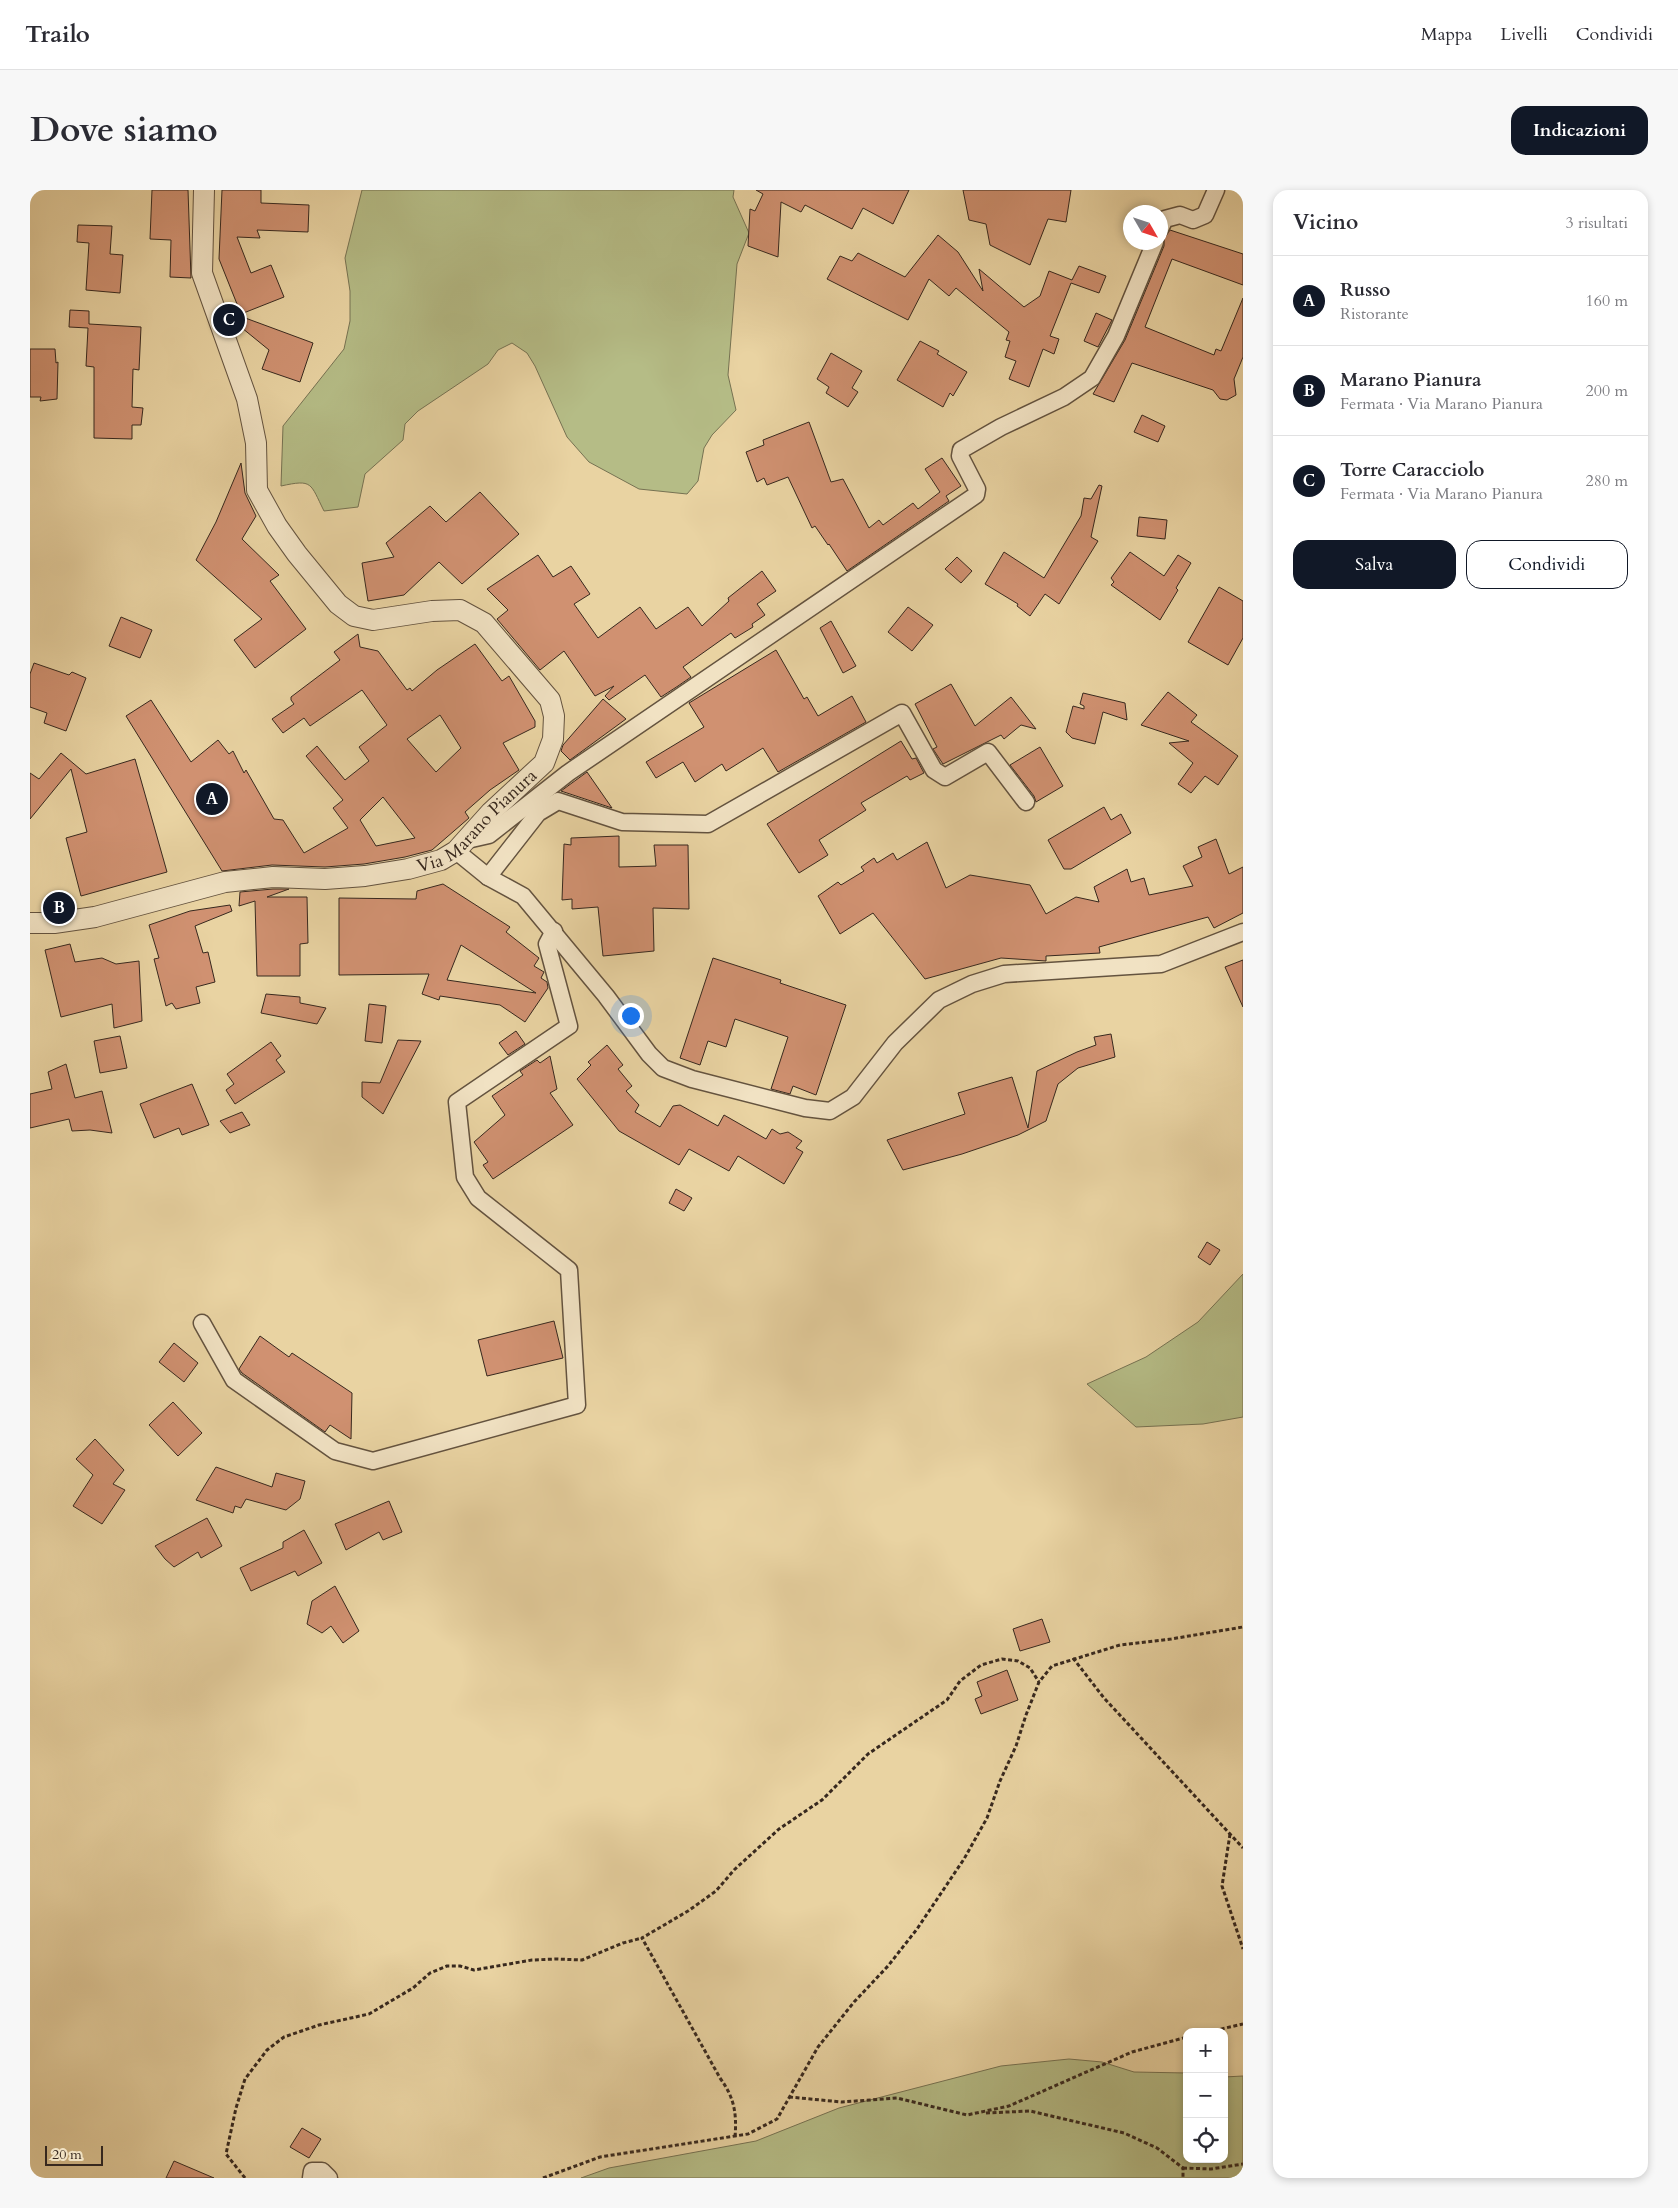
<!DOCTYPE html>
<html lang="it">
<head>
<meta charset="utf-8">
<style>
	:root { --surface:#fff; --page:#f7f7f7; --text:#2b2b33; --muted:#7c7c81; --line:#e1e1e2; --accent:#111827 }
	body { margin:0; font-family:Cardo,serif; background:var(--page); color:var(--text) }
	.controls { position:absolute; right:15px; bottom:15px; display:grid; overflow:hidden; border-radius:10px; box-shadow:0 2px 8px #0003 }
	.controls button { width:45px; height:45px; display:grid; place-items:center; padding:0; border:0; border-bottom:1px solid var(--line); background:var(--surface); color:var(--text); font:25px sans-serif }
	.compass { position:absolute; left:1093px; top:15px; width:45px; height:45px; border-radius:50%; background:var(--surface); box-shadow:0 2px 8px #0003; rotate:129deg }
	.scale { position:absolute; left:15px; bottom:12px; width:58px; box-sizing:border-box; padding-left:5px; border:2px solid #37281e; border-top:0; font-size:14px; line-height:18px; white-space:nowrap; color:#37281e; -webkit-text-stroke:4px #f1e2c3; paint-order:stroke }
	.you { position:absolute; left:600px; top:825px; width:18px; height:18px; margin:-12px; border:4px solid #fff; border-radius:50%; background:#1a73e8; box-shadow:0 0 0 8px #1a73e833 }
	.badge { display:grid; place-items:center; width:32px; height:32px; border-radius:50%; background:var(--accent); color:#fff; font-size:16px; font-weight:700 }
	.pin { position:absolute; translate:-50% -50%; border:2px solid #fff; box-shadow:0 1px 5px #0006 }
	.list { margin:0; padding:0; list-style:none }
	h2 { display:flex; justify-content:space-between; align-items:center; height:65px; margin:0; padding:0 20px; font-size:21px }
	h2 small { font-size:16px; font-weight:400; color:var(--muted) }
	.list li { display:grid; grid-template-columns:32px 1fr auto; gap:15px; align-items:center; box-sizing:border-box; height:90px; padding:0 20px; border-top:1px solid var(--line) }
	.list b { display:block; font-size:19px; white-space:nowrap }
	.list p { margin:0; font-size:16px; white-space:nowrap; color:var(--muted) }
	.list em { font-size:16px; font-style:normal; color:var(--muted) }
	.actions { display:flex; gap:10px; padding:15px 20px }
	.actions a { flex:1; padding:11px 0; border:1px solid var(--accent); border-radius:15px; text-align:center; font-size:18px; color:var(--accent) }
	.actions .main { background:var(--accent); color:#fff }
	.icon { flex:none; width:28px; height:28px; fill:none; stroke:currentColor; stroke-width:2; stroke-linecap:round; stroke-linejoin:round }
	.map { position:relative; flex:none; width:1213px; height:1988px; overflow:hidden; border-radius:15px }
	header { display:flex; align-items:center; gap:30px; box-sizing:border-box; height:70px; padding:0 25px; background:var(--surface); border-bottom:1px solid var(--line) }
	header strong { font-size:24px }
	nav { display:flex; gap:28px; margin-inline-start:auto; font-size:18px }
	.intro { display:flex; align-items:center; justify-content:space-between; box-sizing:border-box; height:120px; padding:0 30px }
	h1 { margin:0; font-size:35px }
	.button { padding:12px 22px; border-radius:15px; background:var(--accent); color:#fff; font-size:18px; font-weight:700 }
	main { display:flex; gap:30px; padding:0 30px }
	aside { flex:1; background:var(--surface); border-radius:15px; box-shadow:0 2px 8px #0003 }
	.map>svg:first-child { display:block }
</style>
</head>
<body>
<header>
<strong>Trailo</strong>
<nav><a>Mappa</a><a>Livelli</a><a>Condividi</a></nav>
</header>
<div class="intro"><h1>Dove siamo</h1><a class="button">Indicazioni</a></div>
<main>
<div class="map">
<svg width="1213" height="1988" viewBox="0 0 1213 1988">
	<rect width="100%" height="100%" fill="#e9d3a2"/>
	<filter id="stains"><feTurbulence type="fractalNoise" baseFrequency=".004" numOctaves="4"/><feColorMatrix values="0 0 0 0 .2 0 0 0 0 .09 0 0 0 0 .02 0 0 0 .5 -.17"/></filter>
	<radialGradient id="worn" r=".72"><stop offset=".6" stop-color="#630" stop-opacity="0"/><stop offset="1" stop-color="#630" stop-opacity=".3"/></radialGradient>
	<!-- green -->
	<g fill="#b5bc86" stroke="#767252">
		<path d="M 332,0 L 704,0 L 703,7 L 719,43 L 707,74 L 698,185 L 706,220 L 682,245 L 674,258 L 668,291 L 657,304 L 609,299 L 559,272 L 537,247 L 505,176 L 497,163 L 482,153 L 468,160 L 458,174 L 388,221 L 375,234 L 373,250 L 335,284 L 328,317 L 294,321 C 280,293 283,289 251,296 L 253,236 L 314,159 L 320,131 L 320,101 L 315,68 Z"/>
		<path d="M 1213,1084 L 1213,1227 L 1173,1234 L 1106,1237 L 1057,1194 L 1116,1167 L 1168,1132 Z"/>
		<path d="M 1039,1869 L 1072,1872 L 1104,1882 L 1157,1883 L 1157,1969 L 1194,1969 L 1194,1887 L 1213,1886 L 1213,1988 L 551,1988 L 579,1978 L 726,1951 L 809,1918 L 971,1876 Z"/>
	</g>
	<!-- building -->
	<g fill="#d09171" stroke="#37281e" fill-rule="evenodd">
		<path d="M 122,0 L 158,0 L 161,88 L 140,87 L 141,50 L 120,49 Z"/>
		<path d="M 192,0 L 231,0 L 231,13 L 279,15 L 278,42 L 227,40 L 230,48 L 207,47 L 221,83 L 241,75 L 254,107 L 211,124 L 189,69 Z"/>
		<path d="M 726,0 L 879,0 L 863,34 L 833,18 L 822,39 L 775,15 L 771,22 L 751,12 L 748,67 L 718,56 L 720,19 L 725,21 L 733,4 Z"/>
		<path d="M 933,0 L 1041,0 L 1036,32 L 1018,29 L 1000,75 L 960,55 L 956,34 L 939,30 Z"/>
		<path d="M 48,35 L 82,36 L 80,64 L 93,65 L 90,103 L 56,100 L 59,53 L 47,52 Z"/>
		<path d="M 1140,40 L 1213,64 L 1213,95 L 1142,69 L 1115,137 L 1184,165 L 1186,159 L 1191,161 L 1213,108 L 1213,167 L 1204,189 L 1206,205 L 1197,210 L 1190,209 L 1183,200 L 1102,173 L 1084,212 L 1063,204 L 1095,150 L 1134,56 L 1134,48 Z"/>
		<path d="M 908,45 L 928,62 L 953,101 L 949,79 L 994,117 L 1010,106 L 1019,81 L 1042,90 L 1049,76 L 1076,86 L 1069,103 L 1041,93 L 1020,146 L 1029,149 L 1024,164 L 1013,159 L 999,197 L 979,189 L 986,171 L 975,167 L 980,151 L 976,150 L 979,142 L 926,98 L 919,106 L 899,89 L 878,130 L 797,89 L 810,66 L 822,71 L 828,63 L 875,87 Z"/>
		<path d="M 40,120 L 59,121 L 59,134 L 111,137 L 109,180 L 103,179 L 102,217 L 113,218 L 111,235 L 102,235 L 102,249 L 64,248 L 64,177 L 56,176 L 58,138 L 39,137 Z"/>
		<path d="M 199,122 L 283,153 L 270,192 L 232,179 L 239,160 L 201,129 Z"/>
		<path d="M 1066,123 L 1082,130 L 1068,157 L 1054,151 Z"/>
		<path d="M 890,151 L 909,161 L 907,164 L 937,182 L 923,206 L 920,203 L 913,217 L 867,190 Z"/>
		<path d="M 0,159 L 25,159 L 26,173 L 28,172 L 27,209 L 10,211 L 11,207 L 0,207 Z"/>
		<path d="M 801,163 L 832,181 L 822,198 L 828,202 L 818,217 L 796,203 L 799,197 L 787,189 Z"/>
		<path d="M 1112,225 L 1135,236 L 1128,252 L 1104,242 Z"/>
		<path d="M 779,232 L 801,292 L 813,289 L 839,338 L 849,330 L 853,335 L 883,313 L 888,319 L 910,302 L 895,279 L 912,268 L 931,296 L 916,306 L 919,311 L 817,381 L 799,354 L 798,355 L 785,336 L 782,338 L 758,287 L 737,295 L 734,288 L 727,292 L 716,262 L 734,255 L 733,250 Z"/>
		<path d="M 211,273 L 215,303 L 226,326 L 212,349 L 249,385 L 240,391 L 276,439 L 225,478 L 204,450 L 232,429 L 166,370 L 186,332 Z"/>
		<path d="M 1069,295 L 1072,296 L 1061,347 L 1068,351 L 1029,414 L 1015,404 L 1000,426 L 987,416 L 988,414 L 955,394 L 974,362 L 1014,388 L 1051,326 L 1054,308 L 1061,309 Z"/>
		<path d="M 450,302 L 489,344 L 432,394 L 409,372 L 374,405 L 338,411 L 332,373 L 364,367 L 356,353 L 400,316 L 416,332 Z"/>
		<path d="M 1109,327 L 1137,330 L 1135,349 L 1107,346 Z"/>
		<path d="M 1100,362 L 1134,386 L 1148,365 L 1161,373 L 1146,398 L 1148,400 L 1130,430 L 1081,395 L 1084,392 L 1081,388 Z"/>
		<path d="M 508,365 L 523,387 L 541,376 L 560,404 L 544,414 L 568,448 L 610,417 L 626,439 L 658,417 L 672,436 L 699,411 L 698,408 L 732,381 L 746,401 L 727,414 L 735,425 L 722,434 L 723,437 L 705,448 L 701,443 L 653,477 L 661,487 L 648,496 L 631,507 L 615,485 L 579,510 L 575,506 L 584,496 L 565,506 L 534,461 L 510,480 L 467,429 L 478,420 L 457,399 Z"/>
		<path d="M 927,367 L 942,381 L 931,393 L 915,379 Z"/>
		<path d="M 1189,397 L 1213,411 L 1213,448 L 1198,475 L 1158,452 Z"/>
		<path d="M 878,417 L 903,435 L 882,461 L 858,442 Z"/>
		<path d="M 91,427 L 122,440 L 110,468 L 79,456 Z"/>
		<path d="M 801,431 L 826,476 L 813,483 L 790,438 Z"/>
		<path d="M 328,444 L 330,457 L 348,461 L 377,500 L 380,498 L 382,501 L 407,480 L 445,454 L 472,491 L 479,486 L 505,531 L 505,537 L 473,553 L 489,580 L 460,600 L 435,622 L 439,628 L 402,660 L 375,667 L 334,674 L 295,677 L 242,675 L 192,681 L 96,526 L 121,510 L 161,572 L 188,550 L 199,564 L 203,561 L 214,583 L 216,580 L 244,629 L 253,630 L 274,663 L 318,638 L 303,618 L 313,610 L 276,566 L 287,556 L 315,590 L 339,571 L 329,557 L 357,535 L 332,500 L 280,536 L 274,528 L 253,543 L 242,529 L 264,514 L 261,510 L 261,507 L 310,470 L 304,462 ZM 410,525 L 431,558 L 406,582 L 377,549 ZM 353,607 L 385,648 L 346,656 L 330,630 Z"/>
		<path d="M 746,460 L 774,509 L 777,507 L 788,526 L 822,506 L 836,532 L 748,582 L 733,558 L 696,581 L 692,574 L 665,592 L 653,572 L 626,588 L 616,572 L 674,537 L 659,513 Z"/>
		<path d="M 4,473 L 39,485 L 42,482 L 56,488 L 36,541 L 14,533 L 17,523 L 0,517 L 0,484 Z"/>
		<path d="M 921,494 L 945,536 L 981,507 L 1006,539 L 991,535 L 974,549 L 971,545 L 913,574 L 903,559 L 907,557 L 885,514 Z"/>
		<path d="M 1138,502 L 1167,525 L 1161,532 L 1208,566 L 1188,595 L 1175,586 L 1161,603 L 1148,594 L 1163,573 L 1139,553 L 1159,551 L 1111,535 Z"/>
		<path d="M 1053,503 L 1095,513 L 1097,530 L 1073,522 L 1065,554 L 1042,548 L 1036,542 L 1043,516 L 1054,519 L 1054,516 L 1050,514 Z"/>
		<path d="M 573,509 L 596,529 L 540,570 L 531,561 L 533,555 Z"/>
		<path d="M 871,551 L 882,569 L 886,568 L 894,583 L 880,590 L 877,586 L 831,613 L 836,620 L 789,650 L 798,665 L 769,683 L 737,634 Z"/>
		<path d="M 1010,557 L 1033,596 L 1006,612 L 1004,606 L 980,575 Z"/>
		<path d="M 31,563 L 56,584 L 105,569 L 137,682 L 51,706 L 36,648 L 57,642 L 41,579 L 0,629 L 0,583 L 9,589 Z"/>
		<path d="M 557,582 L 582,618 L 531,601 Z"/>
		<path d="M 1074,617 L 1081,630 L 1091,624 L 1101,643 L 1041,679 L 1034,679 L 1018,650 Z"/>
		<path d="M 589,646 L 589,677 L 626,676 L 624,655 L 658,655 L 659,719 L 623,718 L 624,761 L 573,766 L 568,717 L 542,719 L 542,709 L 532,710 L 534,654 L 541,655 L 541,648 Z"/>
		<path d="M 1186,649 L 1199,684 L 1213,677 L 1213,723 L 1184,738 L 1178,727 L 1069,757 L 1070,763 L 1016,766 L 1016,771 L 971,768 L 895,789 L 843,723 L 810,744 L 788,706 L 808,692 L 811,695 L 834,681 L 831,677 L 844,668 L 847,673 L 863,663 L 867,670 L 897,652 L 916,698 L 940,685 L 1000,695 L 1016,724 L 1046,707 L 1069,712 L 1064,697 L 1097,679 L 1101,692 L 1114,688 L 1119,705 L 1163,696 L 1153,676 L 1172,667 L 1168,657 Z"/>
		<path d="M 413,694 L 480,737 L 476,742 L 509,768 L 504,776 L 514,782 L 511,788 L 517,792 L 518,798 L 495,832 L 470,815 L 410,806 L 409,810 L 392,804 L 399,784 L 309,785 L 309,708 L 386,709 L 387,701 ZM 431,755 L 506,803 L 417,790 Z"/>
		<path d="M 243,699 L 259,699 L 237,707 L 277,707 L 278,753 L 270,754 L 270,786 L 227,786 L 225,711 L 209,716 L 210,702 Z"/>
		<path d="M 200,715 L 202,721 L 165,736 L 173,763 L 178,762 L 185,792 L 166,797 L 170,813 L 146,819 L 142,813 L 136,816 L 124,769 L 129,768 L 119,735 L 160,721 Z"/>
		<path d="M 40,754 L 45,772 L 72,768 L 86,774 L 109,771 L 112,831 L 84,838 L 82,814 L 31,827 L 15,760 Z"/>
		<path d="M 683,768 L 751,790 L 750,793 L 816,815 L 786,905 L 763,896 L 760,904 L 741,899 L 758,847 L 705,829 L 696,857 L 678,851 L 670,875 L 650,868 Z"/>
		<path d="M 1213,770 L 1213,817 L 1195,777 Z"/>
		<path d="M 236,804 L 270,807 L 270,813 L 296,818 L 287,834 L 231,823 Z"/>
		<path d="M 339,814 L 356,816 L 352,853 L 335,851 Z"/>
		<path d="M 486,841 L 495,854 L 478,865 L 469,853 Z"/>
		<path d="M 1081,844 L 1085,867 L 1048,878 L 1028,894 L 1016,931 L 988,945 L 932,964 L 873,980 L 857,950 L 935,924 L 928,903 L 982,887 L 998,938 L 1007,881 L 1047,862 L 1066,855 L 1064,847 Z"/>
		<path d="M 90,846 L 97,878 L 70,883 L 64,851 Z"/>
		<path d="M 368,850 L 391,851 L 353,924 L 332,907 L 332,892 L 350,893 Z"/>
		<path d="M 241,852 L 251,866 L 246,870 L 255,882 L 205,914 L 196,900 L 204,894 L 197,884 Z"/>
		<path d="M 577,855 L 593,875 L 588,879 L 602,896 L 596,901 L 609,915 L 605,922 L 630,937 L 643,916 L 650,915 L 688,936 L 694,925 L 736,949 L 742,939 L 750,944 L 758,942 L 772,951 L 766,958 L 773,962 L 754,994 L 708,966 L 699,981 L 659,959 L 649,975 L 589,941 L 547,889 L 561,875 L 558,872 Z"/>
		<path d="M 520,866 L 527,899 L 520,903 L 543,935 L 463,989 L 453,975 L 458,972 L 444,952 L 475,925 L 462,906 L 493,885 L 490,881 L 507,870 L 510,873 Z"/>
		<path d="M 36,874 L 45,908 L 72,901 L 82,943 L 60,940 L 42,941 L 39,929 L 0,938 L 0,904 L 22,899 L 18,882 Z"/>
		<path d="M 162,894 L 179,935 L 152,945 L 149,938 L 124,948 L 110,914 Z"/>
		<path d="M 212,922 L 220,935 L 200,943 L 190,931 Z"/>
		<path d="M 646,999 L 662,1008 L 654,1021 L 639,1013 Z"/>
		<path d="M 1177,1052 L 1190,1060 L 1180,1075 L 1168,1067 Z"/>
		<path d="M 524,1131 L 533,1168 L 457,1186 L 448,1150 Z"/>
		<path d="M 230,1146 L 259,1167 L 262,1163 L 322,1203 L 321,1249 L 300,1235 L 295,1242 L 212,1183 L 209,1179 Z"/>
		<path d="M 144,1153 L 168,1173 L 154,1192 L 129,1172 Z"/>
		<path d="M 143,1212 L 172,1243 L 148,1266 L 119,1235 Z"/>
		<path d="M 65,1249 L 94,1280 L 83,1294 L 95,1300 L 72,1334 L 43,1316 L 63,1285 L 46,1269 Z"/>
		<path d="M 186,1277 L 242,1297 L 246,1283 L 275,1291 L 270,1309 L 256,1320 L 216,1309 L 211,1318 L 205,1316 L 203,1323 L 166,1310 Z"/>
		<path d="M 359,1311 L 372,1342 L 353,1350 L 349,1342 L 316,1360 L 305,1334 Z"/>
		<path d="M 177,1328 L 192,1356 L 171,1368 L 168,1362 L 144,1377 L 135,1369 L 125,1356 Z"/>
		<path d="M 274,1340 L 292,1373 L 268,1386 L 265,1381 L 221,1401 L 210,1378 L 253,1358 L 253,1352 Z"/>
		<path d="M 305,1396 L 329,1441 L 313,1453 L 301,1436 L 292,1443 L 277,1434 L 282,1411 Z"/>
		<path d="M 1012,1429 L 1020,1452 L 990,1461 L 983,1439 Z"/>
		<path d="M 977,1480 L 988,1510 L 951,1524 L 945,1509 L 952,1506 L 947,1492 Z"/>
		<path d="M 272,1938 L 291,1949 L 279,1968 L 260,1957 Z"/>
		<path d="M 144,1971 L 184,1988 L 136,1988 Z"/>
	</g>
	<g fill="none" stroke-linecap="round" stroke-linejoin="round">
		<defs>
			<g id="minor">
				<path d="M 1130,39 L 1135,29 L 1150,25 L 1163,30 L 1175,25 L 1186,0"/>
				<path d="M 437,650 L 459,645 L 538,583 L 946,305 L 947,299 L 930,266 L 931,260 L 971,237 L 1034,207 L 1062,188 L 1086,146 L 1125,52"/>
				<path d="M 426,661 L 458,687 L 493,706 L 576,806 L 619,864 L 633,878 L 662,889 L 775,918 L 800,921 L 823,907 L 865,853 L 909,810 L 942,794 L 974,784 L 1131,774 L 1213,742"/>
				<path d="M 458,687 L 508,623 L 528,611 L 592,632 L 678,634 L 872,523 L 904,580 L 915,587 L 958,562 L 996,612"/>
				<path d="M 172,1133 L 204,1190 L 305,1261 L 343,1271 L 547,1215 L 539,1080 L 448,1008 L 435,987 L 427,912 L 539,836 L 517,754 L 524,741"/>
				<path d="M 281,1988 L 282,1981 L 292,1981 L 299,1988"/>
			</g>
			<g id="tertiary">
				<path id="s1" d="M 0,733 L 24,733 L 65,727 L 195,692 L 243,687 L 295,689 L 335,686 L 378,679 L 411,670 L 426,661 L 461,622 L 514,573 L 523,549 L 524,526 L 520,510 L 454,433 L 430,420 L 402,421 L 343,430 L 324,426 L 308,414 L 267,364 L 247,336 L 227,300 L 226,253 L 217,209 L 172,83 L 174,0"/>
			</g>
		</defs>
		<!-- minor casing -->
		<use href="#minor" stroke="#64533f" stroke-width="19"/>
		<!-- tertiary casing -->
		<use href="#tertiary" stroke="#64533f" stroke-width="22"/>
		<!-- path -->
		<g stroke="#37281e" stroke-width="3" stroke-dasharray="4 2.5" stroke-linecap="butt">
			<path d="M 1043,1468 L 1074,1508 L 1213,1658"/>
			<path d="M 1200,1644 L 1192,1696 L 1213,1759"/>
			<path d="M 1178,1842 L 1213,1834"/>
			<path d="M 759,1907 L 812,1912 L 867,1908 L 937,1925 L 979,1916 L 1102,1862 L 1157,1847"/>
			<path d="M 956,1923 L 1000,1921 L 1094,1943 L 1127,1958 L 1153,1978 L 1153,1988"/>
			<path d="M 705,1947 C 707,1923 704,1907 690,1888 L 612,1748 L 658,1721 L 686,1701 L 704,1680 L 749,1639 L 792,1610 L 838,1564 L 917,1510 L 930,1491 L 951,1475 L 972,1469 L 988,1471 L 1000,1478 L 1009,1492"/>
			<path d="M 1153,1978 L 1181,1979 L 1213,1974"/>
			<path d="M 215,1988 L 196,1964 L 206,1918 L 215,1889 L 237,1860 L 254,1847 L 289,1835 L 339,1824 L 383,1798 L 400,1783 L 417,1776 L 430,1776 L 444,1780 L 502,1770 L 527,1769 L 552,1770 L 593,1753 L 612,1748"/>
			<path d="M 513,1988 L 570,1967 L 718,1944 L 747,1929 L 788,1857 L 824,1812 L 858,1776 L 887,1739 L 934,1669 L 957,1628 L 970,1591 L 986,1556 L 996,1525 L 1009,1492 L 1022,1476 L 1090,1455 L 1141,1449 L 1213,1437"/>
		</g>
		<!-- minor -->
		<use href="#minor" stroke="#f1e2c3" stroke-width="16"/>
		<!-- tertiary -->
		<use href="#tertiary" stroke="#f1e2c3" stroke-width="20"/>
	</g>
	<g text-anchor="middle" stroke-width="4" stroke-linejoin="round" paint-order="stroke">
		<!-- street labels -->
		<g font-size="18" fill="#37281e" stroke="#f1e2c3">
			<text dy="6" stroke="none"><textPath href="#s1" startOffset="470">Via Marano Pianura</textPath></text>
		</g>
	</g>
	<rect width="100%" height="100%" filter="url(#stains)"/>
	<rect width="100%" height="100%" fill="url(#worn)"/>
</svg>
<div class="controls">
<button>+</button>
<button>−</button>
<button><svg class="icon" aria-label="locate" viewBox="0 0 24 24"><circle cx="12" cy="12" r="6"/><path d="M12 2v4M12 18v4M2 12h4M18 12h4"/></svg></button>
</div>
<svg class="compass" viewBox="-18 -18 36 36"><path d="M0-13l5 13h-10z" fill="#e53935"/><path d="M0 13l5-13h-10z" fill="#7c7c81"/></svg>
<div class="scale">20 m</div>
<div class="you"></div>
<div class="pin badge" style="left:182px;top:609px">A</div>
<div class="pin badge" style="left:29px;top:718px">B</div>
<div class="pin badge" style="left:199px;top:130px">C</div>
</div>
<aside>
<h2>Vicino<small>3 risultati</small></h2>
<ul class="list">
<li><span class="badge">A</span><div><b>Russo</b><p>Ristorante</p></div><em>160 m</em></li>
<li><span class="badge">B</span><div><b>Marano Pianura</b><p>Fermata · Via Marano Pianura</p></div><em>200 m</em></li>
<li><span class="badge">C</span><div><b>Torre Caracciolo</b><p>Fermata · Via Marano Pianura</p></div><em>280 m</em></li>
</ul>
<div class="actions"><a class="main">Salva</a><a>Condividi</a></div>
</aside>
</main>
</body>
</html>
